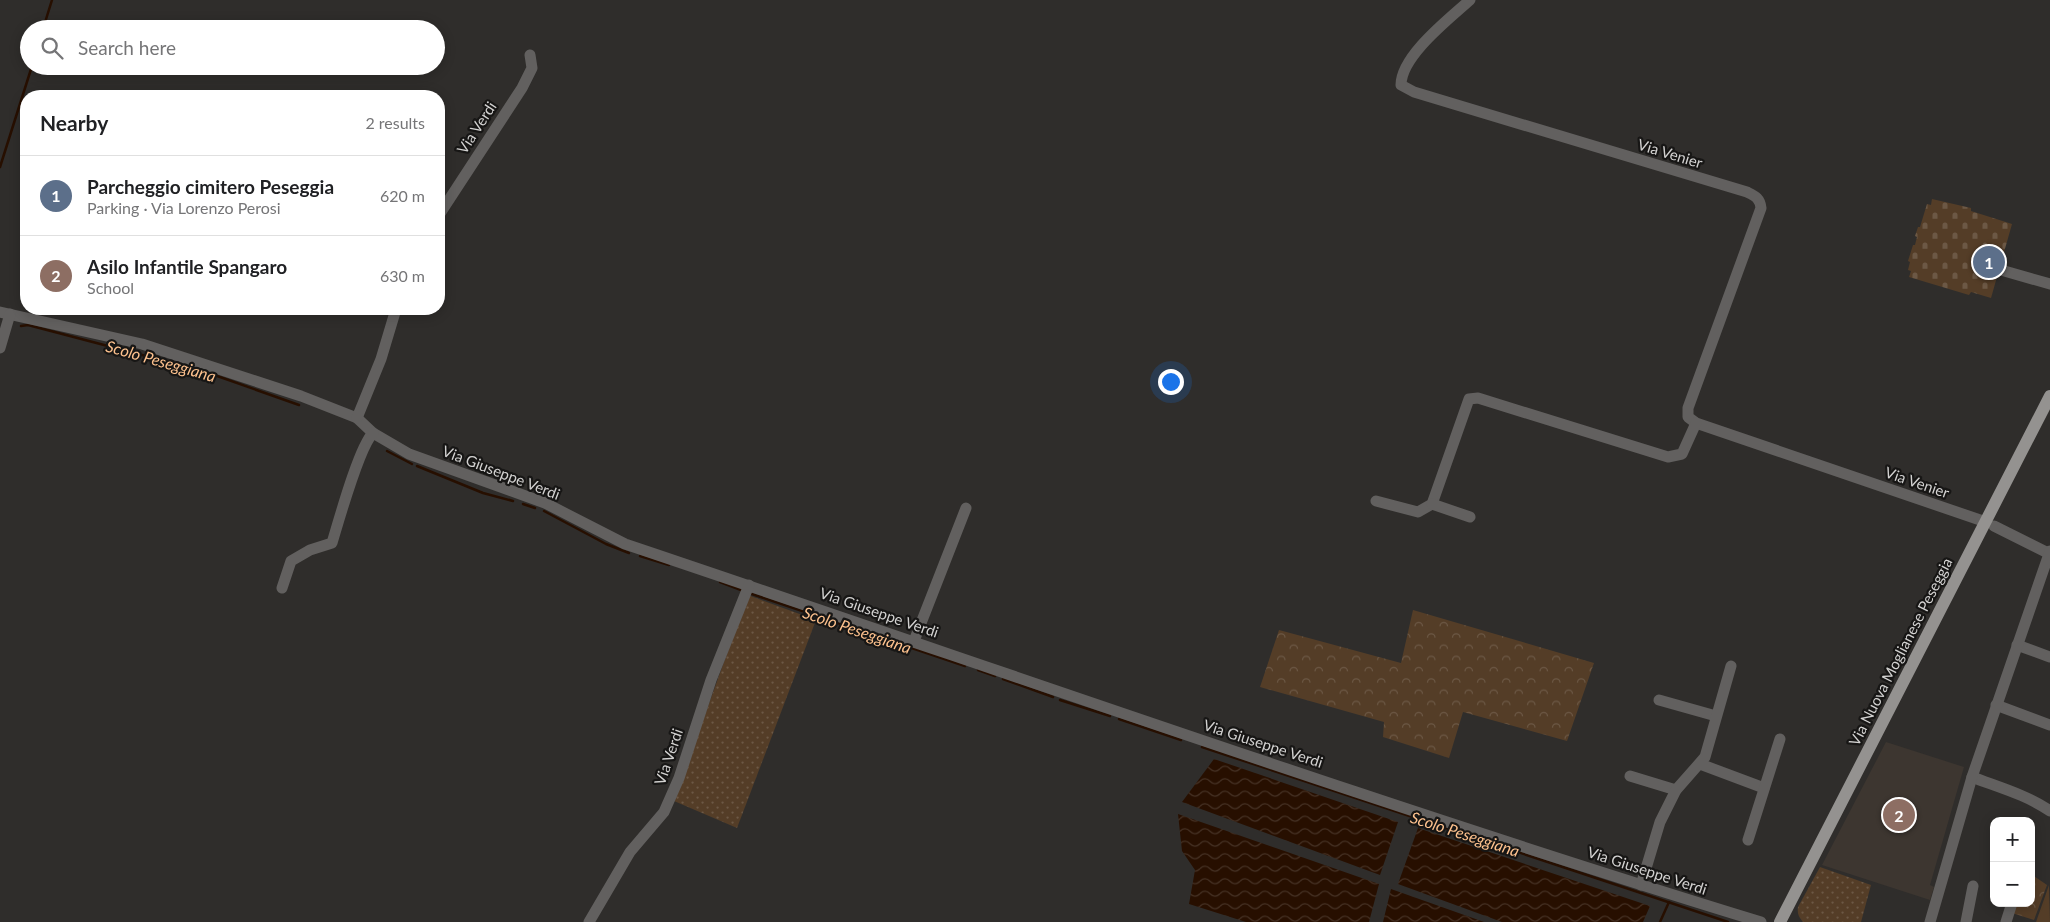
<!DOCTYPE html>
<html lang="en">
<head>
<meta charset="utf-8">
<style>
	:root { --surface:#fff; --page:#f2f2f2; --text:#202124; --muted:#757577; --line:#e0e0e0; --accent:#db2777 }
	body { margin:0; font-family:Lato,sans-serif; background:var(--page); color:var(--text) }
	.controls { position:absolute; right:15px; bottom:15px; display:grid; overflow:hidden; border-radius:10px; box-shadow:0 2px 12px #0003 }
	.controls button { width:45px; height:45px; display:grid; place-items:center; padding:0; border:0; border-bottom:1px solid var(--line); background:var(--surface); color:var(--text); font:25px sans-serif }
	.you { position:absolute; left:1170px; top:381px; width:18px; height:18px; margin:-12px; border:4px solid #fff; border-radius:50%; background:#1a73e8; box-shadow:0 0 0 8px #1a73e833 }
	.badge { display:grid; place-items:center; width:32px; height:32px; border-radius:50%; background:var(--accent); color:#fff; font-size:16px; font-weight:700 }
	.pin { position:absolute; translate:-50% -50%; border:2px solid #fff; box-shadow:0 1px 5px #0006 }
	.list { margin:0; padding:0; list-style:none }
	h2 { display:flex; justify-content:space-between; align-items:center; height:65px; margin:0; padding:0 20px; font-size:21px }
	h2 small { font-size:16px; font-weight:400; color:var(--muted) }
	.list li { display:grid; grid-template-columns:32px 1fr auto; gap:15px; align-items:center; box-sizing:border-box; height:80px; padding:0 20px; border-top:1px solid var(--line) }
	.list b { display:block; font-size:19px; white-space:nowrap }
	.list p { margin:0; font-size:16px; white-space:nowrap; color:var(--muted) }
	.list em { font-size:16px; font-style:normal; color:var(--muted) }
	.icon { flex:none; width:28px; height:28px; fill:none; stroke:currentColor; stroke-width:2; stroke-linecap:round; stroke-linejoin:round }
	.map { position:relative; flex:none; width:2050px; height:922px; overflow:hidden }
	.search { position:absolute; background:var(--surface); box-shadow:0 2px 12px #0003; left:20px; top:20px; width:425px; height:55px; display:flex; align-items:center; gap:12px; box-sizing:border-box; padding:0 18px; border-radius:28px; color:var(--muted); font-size:19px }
	.panel { position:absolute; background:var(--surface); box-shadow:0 2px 12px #0003; left:20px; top:90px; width:425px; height:225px; border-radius:20px }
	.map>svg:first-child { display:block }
</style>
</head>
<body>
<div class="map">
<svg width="2050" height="922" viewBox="0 0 2050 922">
	<defs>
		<pattern id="grass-dots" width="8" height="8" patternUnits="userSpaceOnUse" patternTransform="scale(1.25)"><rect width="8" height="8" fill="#543d27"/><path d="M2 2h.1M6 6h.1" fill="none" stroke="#6c5845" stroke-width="1.8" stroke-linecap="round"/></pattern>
		<pattern id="forest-crowns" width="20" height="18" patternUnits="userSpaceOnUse" patternTransform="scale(1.25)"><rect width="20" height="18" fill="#543d27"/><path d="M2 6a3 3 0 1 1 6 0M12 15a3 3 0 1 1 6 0" fill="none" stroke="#6c5845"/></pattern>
		<pattern id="cemetery-stones" width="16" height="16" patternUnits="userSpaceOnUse" patternTransform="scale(1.25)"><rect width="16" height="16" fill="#543d27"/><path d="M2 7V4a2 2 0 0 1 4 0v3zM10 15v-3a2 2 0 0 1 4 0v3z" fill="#6c5845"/></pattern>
		<pattern id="water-waves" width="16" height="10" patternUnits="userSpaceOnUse" patternTransform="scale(1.25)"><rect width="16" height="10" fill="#270f00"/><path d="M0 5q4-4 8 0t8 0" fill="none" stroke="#453124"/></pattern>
	</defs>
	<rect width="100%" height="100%" fill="#2f2d2b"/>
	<!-- built -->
	<path fill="#3d3630" d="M 1886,742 L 1964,767 L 1930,885 L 1934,887 L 1930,900 L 1822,865 Z"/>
	<!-- grass -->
	<g fill="url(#grass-dots)">
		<path d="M 748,595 L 816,620 L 737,828 L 674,801 Z"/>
		<path d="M 1820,867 L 1871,885 L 1861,922 L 1803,922 C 1799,917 1797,914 1798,907 Z"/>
	</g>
	<!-- forest -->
	<g fill="url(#forest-crowns)">
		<path d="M 1413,610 L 1594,663 L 1567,741 L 1463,712 L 1449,758 L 1383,737 L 1384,722 L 1260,687 L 1279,630 L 1401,663 Z"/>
		<path d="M 2031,874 L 2047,885 L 2034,920 L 2012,913 L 2015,903 L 2031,903 Z"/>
	</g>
	<!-- cemetery -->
	<path fill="url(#cemetery-stones)" d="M 1932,199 L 1971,208 L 1971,211 L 2012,224 L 1991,298 L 1971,292 L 1969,295 L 1909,277 L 1911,271 L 1908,270 L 1910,262 L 1908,261 L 1913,245 L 1915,245 L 1917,237 L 1915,236 L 1918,227 L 1920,227 L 1927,204 L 1931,205 Z"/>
	<!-- pitch -->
	<path fill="#543d27" d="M 2049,885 L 2050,922 L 2036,922 Z"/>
	<!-- water -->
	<g fill="url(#water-waves)">
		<path d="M 1214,759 L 1398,822 L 1380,875 L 1182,802 Z"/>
		<path d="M 1178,814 L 1379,884 L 1369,922 L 1246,922 L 1189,904 L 1195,870 L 1182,851 Z"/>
		<path d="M 1418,828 L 1650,906 L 1643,922 L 1502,922 L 1398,884 Z"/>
		<path d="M 1391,889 L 1484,922 L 1485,922 L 1383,922 Z"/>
	</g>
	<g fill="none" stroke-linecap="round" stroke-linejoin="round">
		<!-- stream -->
		<g stroke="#270f00" stroke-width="2.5">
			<path d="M 43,29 L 52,0"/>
			<path d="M 0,167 L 32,66"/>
			<path d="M 21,326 L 28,325 L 203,371 L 299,405"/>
			<path d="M 387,451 L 412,464"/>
			<path d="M 417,466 L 483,493 L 513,501"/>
			<path d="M 523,504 L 535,508"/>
			<path d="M 544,511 L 606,544 L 629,553"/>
			<path d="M 640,556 L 669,565"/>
			<path d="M 720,582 L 741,590"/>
			<path d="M 749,593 L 965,666"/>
			<path d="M 978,670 L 995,676"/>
			<path d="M 1003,679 L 1053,697"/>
			<path d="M 1060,700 L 1110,716"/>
			<path d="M 1119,719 L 1181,740"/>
			<path d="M 1202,747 L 1728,922"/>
			<path d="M 1660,922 L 1669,902"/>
		</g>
		<!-- minor -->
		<g stroke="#62605f" stroke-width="11">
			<path d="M 1470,0 C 1449,19 1401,56 1401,85 L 1414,92 L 1747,192 C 1755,196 1760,198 1761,208 L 1688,408 L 1688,417 L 1696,423 L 1986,522"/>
			<path d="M 439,215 L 522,88 L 532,68 L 530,55"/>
			<path d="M 1987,266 L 2050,284"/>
			<path d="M 0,312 L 142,344 L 301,396 L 357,418 L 373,433 L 409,454 L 545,503 L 625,544 C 1003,671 1379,805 1761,922"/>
			<path d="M 0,348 L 10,314"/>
			<path d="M 357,418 L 381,359 L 396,309"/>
			<path d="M 1376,501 L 1418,512 L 1432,504 L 1469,399 L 1478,398 L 1668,457 L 1682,454 L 1696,423"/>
			<path d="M 1432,504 L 1470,517"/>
			<path d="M 1994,526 L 2048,553"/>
			<path d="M 282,588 L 291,561 L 310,550 L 332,543 C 339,520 359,447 373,433"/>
			<path d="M 914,641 L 966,508"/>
			<path d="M 2017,645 L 2050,657"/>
			<path d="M 1659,700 L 1716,716"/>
			<path d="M 1996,705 L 2050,725"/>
			<path d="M 1700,764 L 1764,788"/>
			<path d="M 1630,776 L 1676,790"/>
			<path d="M 1972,777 C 1998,787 2027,795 2050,811"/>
			<path d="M 1748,840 L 1780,739"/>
			<path d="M 1641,885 L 1660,822 L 1676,790 L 1705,757 L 1731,666"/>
			<path d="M 589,922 L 630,852 L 664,812 L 679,778 L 711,680 L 749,585"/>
			<path d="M 1930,922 L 1972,777 L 2050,551"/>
			<path d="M 1966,922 L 1973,886"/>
			<path d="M 2006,922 L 2012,903"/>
		</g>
		<!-- major -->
		<path stroke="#949290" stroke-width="12" d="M 1780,922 L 2050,396"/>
	</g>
	<g text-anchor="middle" stroke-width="4.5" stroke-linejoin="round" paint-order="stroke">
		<!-- street labels -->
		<g font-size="15" fill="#d3d2d1" stroke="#171615">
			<text transform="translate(477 128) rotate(-57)" y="5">Via Verdi</text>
			<text transform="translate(1670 154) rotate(17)" y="5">Via Venier</text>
			<text transform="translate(501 473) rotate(21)" y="5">Via Giuseppe Verdi</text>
			<text transform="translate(1917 483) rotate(19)" y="5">Via Venier</text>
			<text transform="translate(879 613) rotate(19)" y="5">Via Giuseppe Verdi</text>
			<text transform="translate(1901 652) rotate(-63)" y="5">Via Nuova Moglianese Peseggia</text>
			<text transform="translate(1263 744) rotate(18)" y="5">Via Giuseppe Verdi</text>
			<text transform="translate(669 757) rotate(-71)" y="5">Via Verdi</text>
			<text transform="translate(1647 871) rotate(18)" y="5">Via Giuseppe Verdi</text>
		</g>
		<!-- water labels -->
		<g font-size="16" font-style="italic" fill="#fec28e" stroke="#171615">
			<text transform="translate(161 361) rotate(16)" y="6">Scolo Peseggiana</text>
			<text transform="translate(857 630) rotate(19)" y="6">Scolo Peseggiana</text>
			<text transform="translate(1465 834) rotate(18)" y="6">Scolo Peseggiana</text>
		</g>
	</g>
</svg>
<div class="controls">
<button>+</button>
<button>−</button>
</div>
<div class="you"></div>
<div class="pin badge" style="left:1989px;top:262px;background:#5c6f8a">1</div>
<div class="pin badge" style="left:1899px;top:815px;background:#8d6e63">2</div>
<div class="search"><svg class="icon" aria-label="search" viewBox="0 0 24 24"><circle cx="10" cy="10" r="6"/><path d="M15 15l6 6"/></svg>Search here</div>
<section class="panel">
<h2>Nearby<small>2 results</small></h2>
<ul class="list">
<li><span class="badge" style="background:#5c6f8a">1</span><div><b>Parcheggio cimitero Peseggia</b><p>Parking · Via Lorenzo Perosi</p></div><em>620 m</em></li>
<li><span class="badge" style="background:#8d6e63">2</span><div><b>Asilo Infantile Spangaro</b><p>School</p></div><em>630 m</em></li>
</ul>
</section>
</div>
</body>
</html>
